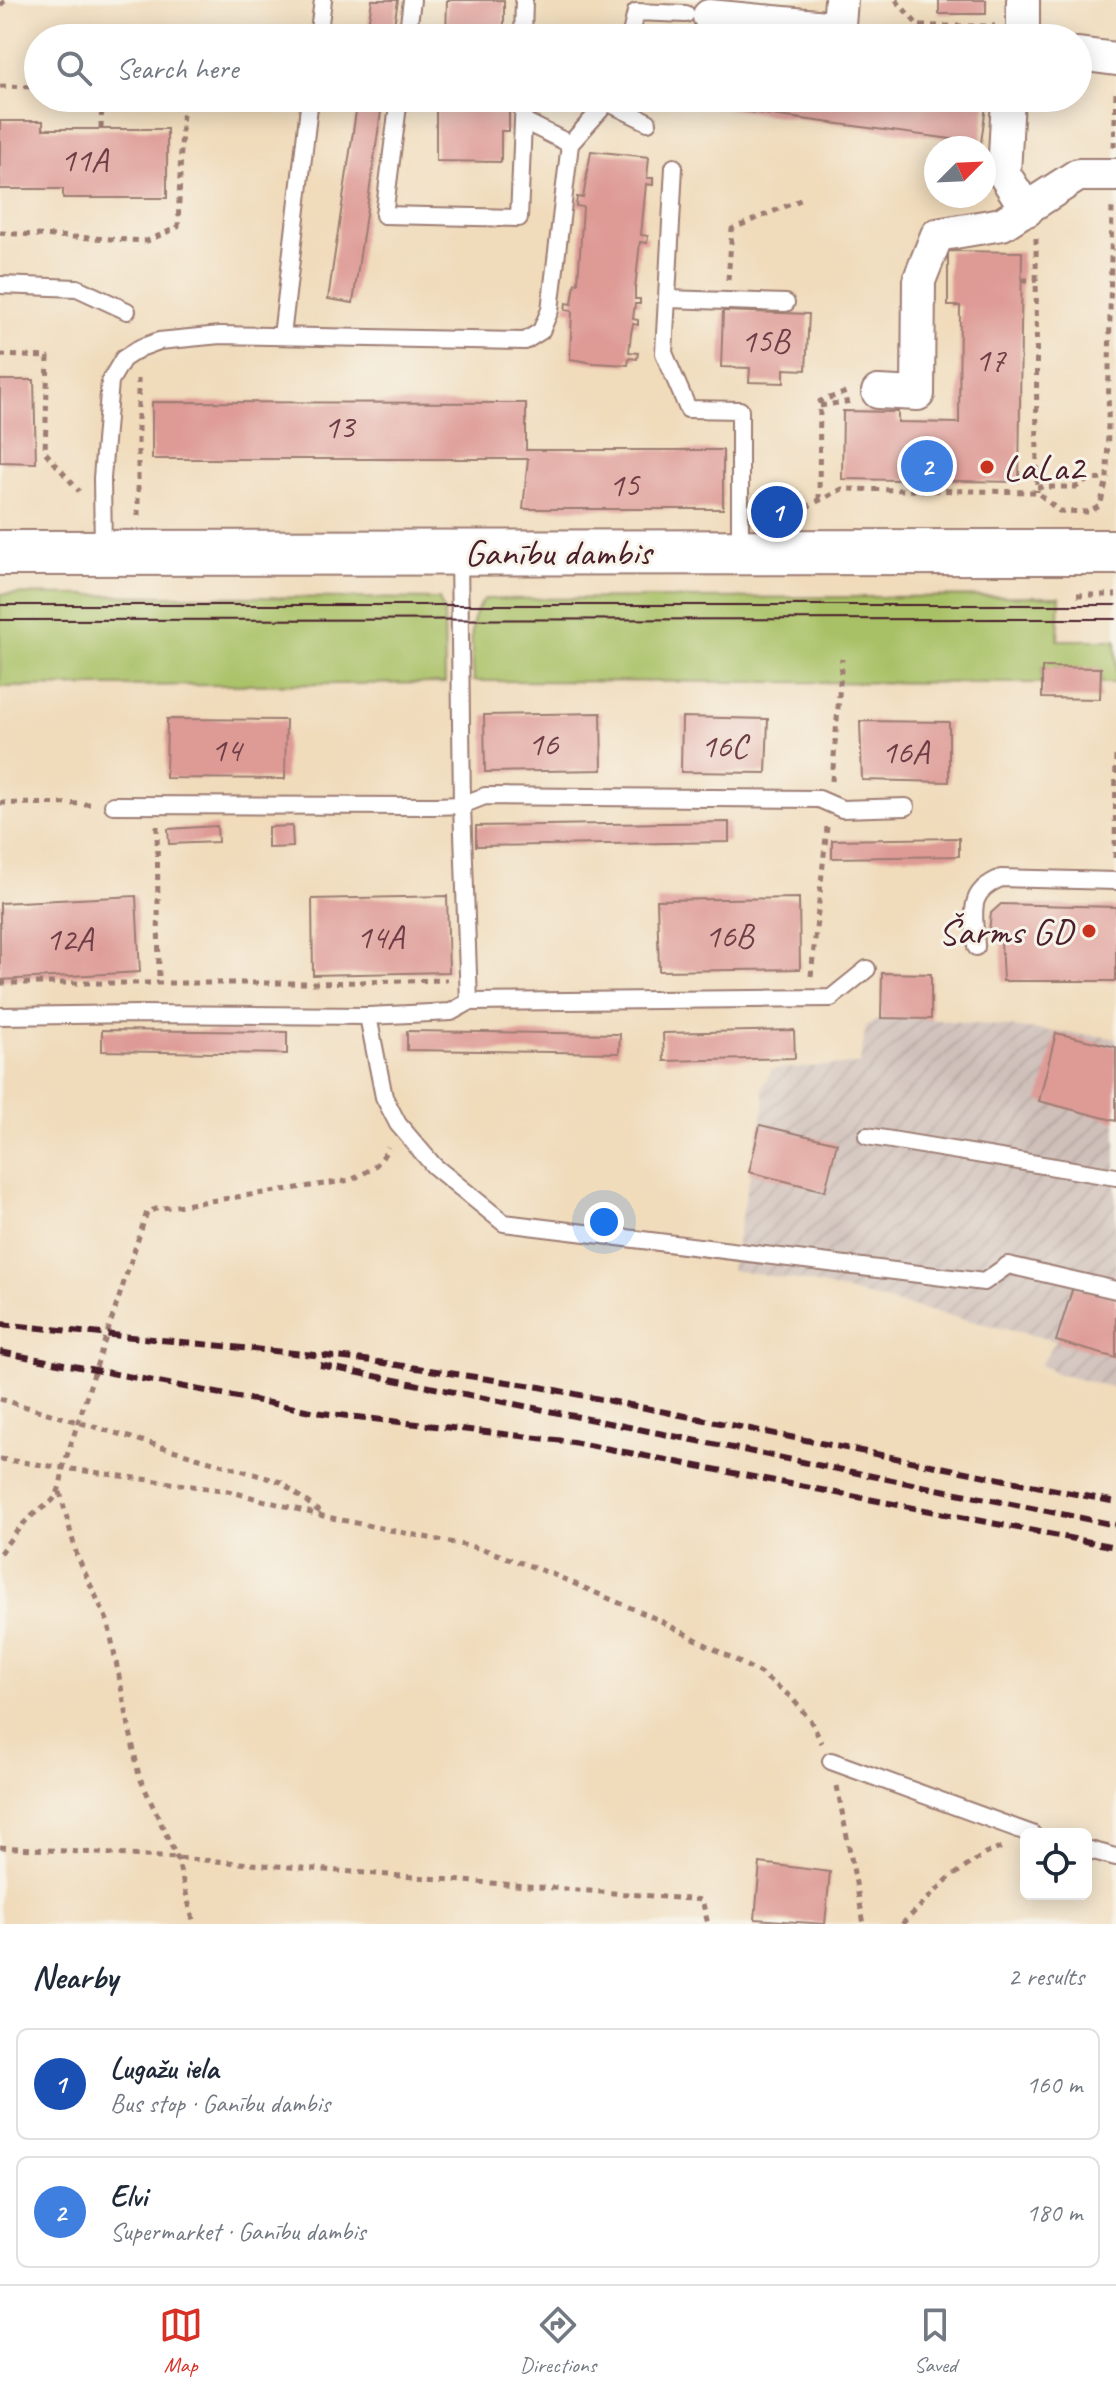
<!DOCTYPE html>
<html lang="en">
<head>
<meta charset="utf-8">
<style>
	:root { --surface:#fff; --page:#f2f2f3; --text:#1f2937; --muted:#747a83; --line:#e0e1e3; --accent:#d93025 }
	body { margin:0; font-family:Caveat,sans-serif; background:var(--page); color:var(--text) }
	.controls { position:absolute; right:24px; bottom:24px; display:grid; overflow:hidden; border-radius:12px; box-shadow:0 4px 20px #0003 }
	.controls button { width:72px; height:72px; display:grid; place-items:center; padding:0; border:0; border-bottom:2px solid var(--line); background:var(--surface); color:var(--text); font:40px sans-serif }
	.compass { position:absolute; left:924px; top:136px; width:72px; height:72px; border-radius:50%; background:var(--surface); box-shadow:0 4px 20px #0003; rotate:66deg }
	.you { position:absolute; left:604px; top:1222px; width:28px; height:28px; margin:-20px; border:6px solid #fff; border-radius:50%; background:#1a73e8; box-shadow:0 0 0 12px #1a73e833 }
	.badge { display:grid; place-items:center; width:52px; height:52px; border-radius:50%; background:var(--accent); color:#fff; font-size:26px; font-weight:700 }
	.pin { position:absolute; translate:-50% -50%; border:4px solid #fff; box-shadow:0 2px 8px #0006 }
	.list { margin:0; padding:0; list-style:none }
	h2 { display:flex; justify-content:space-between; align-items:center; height:104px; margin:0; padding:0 32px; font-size:34px }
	h2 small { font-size:26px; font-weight:400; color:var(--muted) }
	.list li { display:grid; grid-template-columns:52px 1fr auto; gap:24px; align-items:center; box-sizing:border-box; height:112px; margin:0 16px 16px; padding:0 16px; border:2px solid var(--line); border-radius:12px }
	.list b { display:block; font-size:30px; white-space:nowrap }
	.list p { margin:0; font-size:26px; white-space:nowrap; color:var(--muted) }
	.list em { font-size:26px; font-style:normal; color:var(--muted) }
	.icon { flex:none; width:44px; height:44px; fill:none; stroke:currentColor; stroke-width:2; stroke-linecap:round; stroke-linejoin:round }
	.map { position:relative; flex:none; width:1116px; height:1924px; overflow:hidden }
	.search { position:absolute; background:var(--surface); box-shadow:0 4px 20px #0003; left:24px; right:24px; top:24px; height:88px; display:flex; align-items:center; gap:20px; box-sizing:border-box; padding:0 28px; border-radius:44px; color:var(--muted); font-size:30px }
	.sheet { height:360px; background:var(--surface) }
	nav { display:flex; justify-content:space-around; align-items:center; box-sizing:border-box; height:112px; border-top:2px solid var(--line); background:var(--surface); font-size:22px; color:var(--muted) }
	nav a { display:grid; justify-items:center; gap:4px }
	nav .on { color:var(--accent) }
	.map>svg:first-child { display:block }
</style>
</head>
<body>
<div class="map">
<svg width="1116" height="1924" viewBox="0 0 1116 1924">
	<defs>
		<pattern id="industrial-furrows" width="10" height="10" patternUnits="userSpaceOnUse" patternTransform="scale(2)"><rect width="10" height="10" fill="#cfc0ba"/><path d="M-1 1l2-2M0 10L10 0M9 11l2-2" fill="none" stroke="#b3a5a0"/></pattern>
	</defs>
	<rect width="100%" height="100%" fill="#f7f3e8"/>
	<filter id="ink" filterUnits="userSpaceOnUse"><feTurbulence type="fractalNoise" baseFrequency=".0125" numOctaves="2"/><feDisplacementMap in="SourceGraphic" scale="16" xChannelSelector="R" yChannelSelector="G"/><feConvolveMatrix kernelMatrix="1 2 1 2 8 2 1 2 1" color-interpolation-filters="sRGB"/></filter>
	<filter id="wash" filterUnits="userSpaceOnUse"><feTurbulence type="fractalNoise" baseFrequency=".006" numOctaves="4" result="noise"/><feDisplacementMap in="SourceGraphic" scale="32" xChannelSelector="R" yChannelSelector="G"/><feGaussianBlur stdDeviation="1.8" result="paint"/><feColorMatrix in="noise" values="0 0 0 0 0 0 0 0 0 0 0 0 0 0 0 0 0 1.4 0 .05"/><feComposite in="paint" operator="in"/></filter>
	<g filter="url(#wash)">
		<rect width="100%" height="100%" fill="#f0dbbb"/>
		<!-- industrial -->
		<path fill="url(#industrial-furrows)" d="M 881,1018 L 931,1019 L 1116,1038 L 1116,1388 L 1058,1374 L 1040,1365 L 1056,1341 L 803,1281 L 731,1270 L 765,1101 L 762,1089 L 772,1069 L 860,1064 L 866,1026 Z"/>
		<!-- green -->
		<g fill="#a9c166" stroke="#7a7048" stroke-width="2">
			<path d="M 0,594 L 439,599 L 444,612 L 445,683 L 0,687 Z"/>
			<path d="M 1060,596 L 1058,640 L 1116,640 L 1116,683 L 1101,683 L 1101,669 L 1042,667 L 1042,683 L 474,681 C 473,657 465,617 485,599 Z"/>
		</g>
		<g id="blocks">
			<!-- building -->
			<g fill="#de9a95">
				<path d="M 372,0 L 398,0 L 392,38 L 366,38 Z"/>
				<path d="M 447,0 L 504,0 L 504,37 L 446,36 Z"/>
				<rect x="939" y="0" width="47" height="14"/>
				<path d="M 358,98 L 383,98 L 353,303 L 328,299 Z"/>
				<path d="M 436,98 L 509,98 L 509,131 L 501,131 L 501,162 L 436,161 Z"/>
				<path d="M 676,98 L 987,98 L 981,143 L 675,102 Z"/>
				<path d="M 0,121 L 43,121 L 43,129 L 167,129 L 167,198 L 63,198 L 63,189 L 0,189 Z"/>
				<path d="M 591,151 L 649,157 L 647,178 L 653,178 L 653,185 L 646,184 L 641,235 L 648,236 L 647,243 L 640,242 L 635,289 L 635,299 L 640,299 L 640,304 L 635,304 L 633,319 L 638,320 L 638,325 L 633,324 L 631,334 L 629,352 L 638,353 L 637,359 L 629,358 L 628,365 L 594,363 L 570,359 L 572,311 L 565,310 L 566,303 L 572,304 L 575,283 L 578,283 L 583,207 L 576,206 L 577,197 L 583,198 Z"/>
				<path d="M 948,251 L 1022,252 L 1019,482 L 842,479 L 843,411 L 898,412 L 898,422 L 959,423 L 960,306 L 948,306 Z"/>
				<path d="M 723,311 L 809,314 L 806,370 L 784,369 L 784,383 L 749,382 L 750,368 L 721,367 Z"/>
				<path d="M 0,380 L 34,380 L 36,463 L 0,462 Z"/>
				<path d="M 152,402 L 526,403 L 526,450 L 723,450 L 723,509 L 523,509 L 528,459 L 152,459 Z"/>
				<path d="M 1042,667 L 1101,668 L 1100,699 L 1042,698 Z"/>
				<path d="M 601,713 L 602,770 L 485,772 L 484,715 Z"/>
				<path d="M 682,717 L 768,719 L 766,773 L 681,772 Z"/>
				<path d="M 167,719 L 286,720 L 285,779 L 166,778 Z"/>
				<path d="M 860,721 L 949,722 L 949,782 L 862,780 Z"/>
				<path d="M 729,822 L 729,842 L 476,846 L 476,826 Z"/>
				<path d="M 217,826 L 218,842 L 169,844 L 168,829 Z"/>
				<path d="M 292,826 L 293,847 L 268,848 L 268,827 Z"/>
				<path d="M 959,838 L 959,856 L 832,858 L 832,840 Z"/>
				<path d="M 136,896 L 140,972 L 0,980 L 0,903 Z"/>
				<path d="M 447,896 L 449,972 L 313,975 L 312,899 Z"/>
				<path d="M 799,898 L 800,969 L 659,971 L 657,900 Z"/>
				<path d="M 1001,904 L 1116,907 L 1116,981 L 1003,981 L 1001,940 L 989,933 L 991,913 Z"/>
				<path d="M 882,973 L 931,974 L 931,1019 L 881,1018 Z"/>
				<path d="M 102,1030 L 287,1032 L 287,1054 L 102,1051 Z"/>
				<path d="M 794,1030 L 795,1058 L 664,1061 L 663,1033 Z"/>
				<path d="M 407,1031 L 620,1034 L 619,1053 L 407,1050 Z"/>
				<path d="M 1056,1033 L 1116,1047 L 1116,1121 L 1039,1101 Z"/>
				<path d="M 760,1125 L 837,1143 L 825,1191 L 749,1172 Z"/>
				<path d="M 1073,1287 L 1116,1298 L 1116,1358 L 1056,1341 Z"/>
				<path d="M 760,1863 L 830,1872 L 825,1924 L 755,1919 Z"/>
			</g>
		</g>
	</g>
	<g filter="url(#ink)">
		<use href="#blocks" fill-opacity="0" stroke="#9d7d73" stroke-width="2"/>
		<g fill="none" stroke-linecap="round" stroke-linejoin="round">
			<defs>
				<g id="service">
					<path d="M 318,38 L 323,0"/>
					<path d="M 407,38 L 412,0"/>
					<path d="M 523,38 L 524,0"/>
					<path d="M 630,38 L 636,12 L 686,14"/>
					<path d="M 399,98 L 384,215 L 519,218 L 524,98"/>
					<path d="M 607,102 L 648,122"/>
					<path d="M 524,121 L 570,144"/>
					<path d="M 674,167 L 664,353 L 688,409 L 740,410 L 740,549"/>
					<path d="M 0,285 L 77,288 L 127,311"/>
					<path d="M 667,299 L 786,303"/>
					<path d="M 282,336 L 310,98"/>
					<path d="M 103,551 L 102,478 L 110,381 L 123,359 L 140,348 L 159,341 L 220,335 L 525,341 L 541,331 L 550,310 L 570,144 L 611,98"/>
					<path d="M 459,554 L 462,805 L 469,1002 L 451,1012 L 368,1016 L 384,1097 L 398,1124 L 434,1166 L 504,1223 L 984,1282 L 1008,1265 L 1116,1290"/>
					<path d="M 113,805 L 435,806 L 462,805 L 485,796 L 819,799 L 842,809 L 906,807"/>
					<path d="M 976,947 C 975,913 965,893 1001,878 L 1116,881"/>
					<path d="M 469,1002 L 831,998 L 867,969"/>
					<path d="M 0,1016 L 139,1014 L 368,1016"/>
					<path d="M 867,1136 L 1116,1177"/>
					<path d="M 831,1761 L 1032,1834"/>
					<path d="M 1086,1849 L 1116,1857"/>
				</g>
				<g id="minor">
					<path d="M 1023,0 L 1023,38"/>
					<path d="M 709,16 L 827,27 L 839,25 L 841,0"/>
					<path d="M 1078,54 L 1116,59"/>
					<path d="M 1008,98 L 1004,174 L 1027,210"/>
					<path d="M 878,392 L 918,394 L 919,281 L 937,235 L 1002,224 L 1078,175 L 1116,175"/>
				</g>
				<path id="primary" d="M 0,553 L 1116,552"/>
			</defs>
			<!-- service casing -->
			<use href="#service" stroke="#9d7d73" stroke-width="20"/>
			<!-- minor casing -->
			<use href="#minor" stroke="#9d7d73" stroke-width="36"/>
			<!-- primary casing -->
			<use href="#primary" stroke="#9d7d73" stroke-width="48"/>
			<!-- path -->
			<g stroke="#9d7d73" stroke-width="5" stroke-dasharray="6 6" stroke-linecap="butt">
				<path d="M 896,0 L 929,38"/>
				<path d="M 0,5 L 6,0"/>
				<path d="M 920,26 L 995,26"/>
				<path d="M 0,86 L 38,87"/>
				<path d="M 101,129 L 102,98"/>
				<path d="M 1114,147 L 1116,92"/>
				<path d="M 0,233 L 147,241 L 178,227 L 183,98"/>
				<path d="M 1036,238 L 1037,492"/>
				<path d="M 728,280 L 732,229 L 805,198"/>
				<path d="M 1022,280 L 1037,280"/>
				<path d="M 0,355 L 48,357 L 45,452 L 79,491"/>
				<path d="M 820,406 L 851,401"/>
				<path d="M 1037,487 L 1076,487 L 1088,480 L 1107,479"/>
				<path d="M 819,500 L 820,401 L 847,392"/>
				<path d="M 795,513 L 842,489 L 1037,492 L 1059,511 L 1089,512 L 1100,506 L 1107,479 L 1112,204"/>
				<path d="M 138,516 L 138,379"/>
				<path d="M 1077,595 L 1116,595"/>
				<path d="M 832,781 L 842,659"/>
				<path d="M 0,803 L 91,804"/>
				<path d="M 157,826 L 159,981"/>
				<path d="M 1115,858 L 1116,751"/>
				<path d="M 811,976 L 827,827"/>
				<path d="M 0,983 L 317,983 L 447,980"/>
				<path d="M 0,1399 L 281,1482 L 324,1515"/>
				<path d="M 0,1459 L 228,1491 L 327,1517 L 483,1549 L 552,1574 L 659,1620 L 760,1673 L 791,1697 L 810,1720 L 822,1743"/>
				<path d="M 60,1492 L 77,1556 L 108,1622 L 139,1776 L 177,1858 L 194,1924"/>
				<path d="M 0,1553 C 7,1543 16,1532 24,1523 C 49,1498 58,1510 63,1468 L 147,1212 L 156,1209 L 351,1180 C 369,1171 380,1166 388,1147"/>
				<path d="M 837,1786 L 864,1924"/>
				<path d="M 0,1847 L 177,1858 L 702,1900 L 708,1924"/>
				<path d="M 902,1924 L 948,1879 L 985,1854 L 1003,1847"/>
			</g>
			<!-- service -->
			<use href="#service" stroke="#fff" stroke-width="16"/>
			<!-- minor -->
			<use href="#minor" stroke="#fff" stroke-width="32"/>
			<!-- primary -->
			<use href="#primary" stroke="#fff" stroke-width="44"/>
			<!-- tram -->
			<g stroke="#4a1f2b" stroke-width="2">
				<path d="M 0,605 L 1116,605"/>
				<path d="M 0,620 L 1116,619"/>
			</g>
			<!-- rail -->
			<g stroke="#4a1f2b" stroke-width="6" stroke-dasharray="12 6" stroke-linecap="butt">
				<path d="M 0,1324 L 365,1360 L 540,1387 L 1116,1502"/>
				<path d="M 0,1352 L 322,1413 L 573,1442 L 1116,1547"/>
				<path d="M 320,1365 L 1116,1525"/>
			</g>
		</g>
	</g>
	<!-- markers -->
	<g fill="#c8321e" stroke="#f7f3e8" stroke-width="3">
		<circle cx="987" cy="467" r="8"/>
		<circle cx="1089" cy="931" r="8"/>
	</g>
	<g text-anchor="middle" stroke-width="6" stroke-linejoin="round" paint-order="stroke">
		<!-- number labels -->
		<g font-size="34" fill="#6f3e46">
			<text x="84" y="171">11A</text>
			<text x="765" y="352">15B</text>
			<text x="990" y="371">17</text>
			<text x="339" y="438">13</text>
			<text x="624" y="496">15</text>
			<text x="543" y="755">16</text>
			<text x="724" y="757">16C</text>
			<text x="226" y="761">14</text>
			<text x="905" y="763">16A</text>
			<text x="729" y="947">16B</text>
			<text x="380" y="948">14A</text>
			<text x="69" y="950">12A</text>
		</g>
		<!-- poi labels -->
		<g font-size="38" fill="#4a1f2b" stroke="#f7f3e8" text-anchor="start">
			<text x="1003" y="480">LaLa2</text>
			<text x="1073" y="944" text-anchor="end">Šarms GD</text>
		</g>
		<!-- street labels -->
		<g font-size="38" fill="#4a1f2b" stroke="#f7f3e8">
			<text x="558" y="565">Ganību dambis</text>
		</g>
	</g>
</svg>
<div class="controls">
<button><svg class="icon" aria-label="locate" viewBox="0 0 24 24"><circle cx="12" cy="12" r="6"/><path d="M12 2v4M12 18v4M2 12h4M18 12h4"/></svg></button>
</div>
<svg class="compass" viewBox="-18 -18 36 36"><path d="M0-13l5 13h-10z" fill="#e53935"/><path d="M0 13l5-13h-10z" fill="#747a83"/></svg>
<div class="you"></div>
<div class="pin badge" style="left:777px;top:512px;background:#1a4fb4">1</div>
<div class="pin badge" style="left:927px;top:466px;background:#3f7fe0">2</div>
<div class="search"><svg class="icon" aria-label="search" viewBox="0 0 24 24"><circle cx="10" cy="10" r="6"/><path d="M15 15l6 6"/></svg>Search here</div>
</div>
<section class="sheet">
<h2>Nearby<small>2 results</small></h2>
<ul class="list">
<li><span class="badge" style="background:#1a4fb4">1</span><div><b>Lugažu iela</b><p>Bus stop · Ganību dambis</p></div><em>160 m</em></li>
<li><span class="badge" style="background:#3f7fe0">2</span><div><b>Elvi</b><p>Supermarket · Ganību dambis</p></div><em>180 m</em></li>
</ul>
</section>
<nav>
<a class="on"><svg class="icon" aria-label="map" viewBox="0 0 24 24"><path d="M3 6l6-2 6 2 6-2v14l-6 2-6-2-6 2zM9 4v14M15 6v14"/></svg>Map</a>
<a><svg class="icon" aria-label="directions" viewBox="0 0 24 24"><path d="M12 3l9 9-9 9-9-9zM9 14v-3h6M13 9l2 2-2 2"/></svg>Directions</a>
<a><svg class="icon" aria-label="saved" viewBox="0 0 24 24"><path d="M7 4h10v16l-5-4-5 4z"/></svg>Saved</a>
</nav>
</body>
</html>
